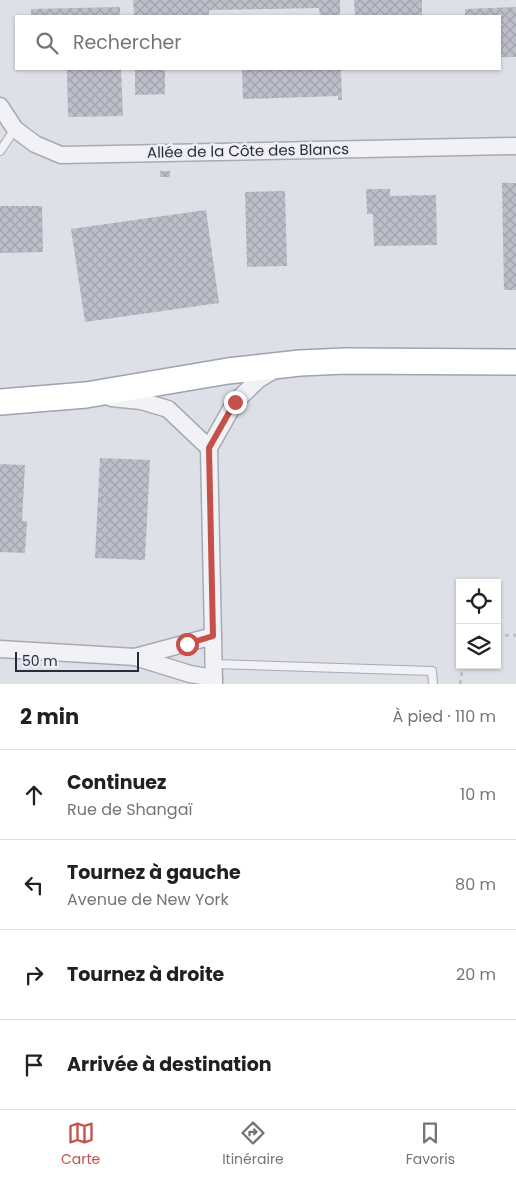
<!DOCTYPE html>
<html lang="fr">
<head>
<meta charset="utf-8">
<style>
	:root { --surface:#fff; --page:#f2f2f2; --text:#202124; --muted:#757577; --line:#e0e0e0; --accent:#c65149 }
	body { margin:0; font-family:Poppins,sans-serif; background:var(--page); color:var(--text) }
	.controls { position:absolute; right:15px; bottom:15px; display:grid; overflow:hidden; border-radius:0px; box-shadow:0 1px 4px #0004 }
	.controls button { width:45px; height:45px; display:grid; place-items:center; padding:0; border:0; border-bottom:1px solid var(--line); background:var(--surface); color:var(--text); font:25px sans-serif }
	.scale { position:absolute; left:15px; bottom:12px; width:124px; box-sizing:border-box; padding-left:5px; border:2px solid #282b3d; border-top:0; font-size:14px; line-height:18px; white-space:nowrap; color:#282b3d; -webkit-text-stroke:4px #eeeff5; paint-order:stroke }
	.stop { position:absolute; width:15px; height:15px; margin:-11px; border:4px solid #c65149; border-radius:50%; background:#fff }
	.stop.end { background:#c65149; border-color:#fff; box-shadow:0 1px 5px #0008 }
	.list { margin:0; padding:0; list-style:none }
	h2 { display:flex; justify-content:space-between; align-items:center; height:65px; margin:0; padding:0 20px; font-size:21px }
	h2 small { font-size:16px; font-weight:400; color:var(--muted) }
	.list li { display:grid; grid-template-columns:32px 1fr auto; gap:15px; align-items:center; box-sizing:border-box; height:90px; padding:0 20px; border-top:1px solid var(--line) }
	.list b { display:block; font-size:19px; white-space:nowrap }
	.list p { margin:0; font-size:16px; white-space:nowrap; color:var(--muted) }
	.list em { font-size:16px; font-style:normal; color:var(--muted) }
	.icon { flex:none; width:28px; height:28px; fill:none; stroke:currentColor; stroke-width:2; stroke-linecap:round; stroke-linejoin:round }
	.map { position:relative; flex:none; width:516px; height:684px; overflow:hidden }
	.search { position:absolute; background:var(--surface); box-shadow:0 1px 4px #0004; left:15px; right:15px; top:15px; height:55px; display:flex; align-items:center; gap:12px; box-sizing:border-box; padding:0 18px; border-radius:0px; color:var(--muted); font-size:19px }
	.sheet { height:425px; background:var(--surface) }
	nav { display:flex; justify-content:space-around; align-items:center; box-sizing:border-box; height:70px; border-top:1px solid var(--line); background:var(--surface); font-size:14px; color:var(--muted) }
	nav a { display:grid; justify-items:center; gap:2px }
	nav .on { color:var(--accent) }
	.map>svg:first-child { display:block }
</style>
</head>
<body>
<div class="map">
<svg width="516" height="684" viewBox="0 0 516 684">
	<defs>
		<pattern id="building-cross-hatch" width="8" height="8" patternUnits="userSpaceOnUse" patternTransform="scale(1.25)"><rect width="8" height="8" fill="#bcbec9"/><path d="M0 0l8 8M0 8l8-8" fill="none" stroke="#a2a3ae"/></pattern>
	</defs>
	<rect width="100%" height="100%" fill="#dee0e7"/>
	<!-- building -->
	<g fill="url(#building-cross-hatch)">
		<path d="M 133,0 L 340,0 L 340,16 L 320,16 L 319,8 L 209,10 L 209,16 L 134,16 Z"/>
		<path d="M 354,0 L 422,0 L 422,16 L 355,16 Z"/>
		<path d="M 120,7 L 120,16 L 31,16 L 31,9 Z"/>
		<path d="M 516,7 L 516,57 L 500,57 L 500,16 L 465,16 L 465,9 Z"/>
		<path d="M 67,69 L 121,69 L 123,116 L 68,117 Z"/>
		<path d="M 135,69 L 165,69 L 165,94 L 135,95 Z"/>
		<path d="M 242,69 L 341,69 L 342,100 L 338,100 L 338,96 L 243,99 Z"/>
		<rect x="160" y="171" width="10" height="6"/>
		<path d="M 502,183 L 516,183 L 516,290 L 504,290 Z"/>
		<path d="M 366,189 L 390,189 L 390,196 L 436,195 L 437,245 L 374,246 L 373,214 L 367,214 Z"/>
		<path d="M 285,191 L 287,266 L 247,267 L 245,192 Z"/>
		<path d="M 0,206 L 42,206 L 43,252 L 0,253 Z"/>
		<path d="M 206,210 L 219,303 L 85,322 L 71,229 Z"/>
		<path d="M 100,458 L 150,460 L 145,560 L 95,558 Z"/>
		<path d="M 0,464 L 25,465 L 22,521 L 27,521 L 25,553 L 0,552 Z"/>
	</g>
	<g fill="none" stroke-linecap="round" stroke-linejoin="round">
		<defs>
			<g id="service">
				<path d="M 0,151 L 15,129"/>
				<path d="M 214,664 L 432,671 L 433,684"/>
			</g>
			<g id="minor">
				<path d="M 0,106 L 15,129 L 35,144 L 61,155 L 516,146"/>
				<path d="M 111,398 L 141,401 L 168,409 L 209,448 L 235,402 L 259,379 L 276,369"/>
				<path d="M 209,448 L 214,684"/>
				<path d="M 0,649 L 135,657 L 190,674 L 214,678"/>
				<path d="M 135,657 L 213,636"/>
			</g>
			<path id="primary" d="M 0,402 L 86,395 L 228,371 L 300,363 L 345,361 L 516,362"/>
		</defs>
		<!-- service casing -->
		<use href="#service" stroke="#a7aab4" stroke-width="10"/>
		<!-- minor casing -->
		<use href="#minor" stroke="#a7aab4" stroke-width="19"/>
		<!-- primary casing -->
		<use href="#primary" stroke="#9ea2b2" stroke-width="28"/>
		<!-- path -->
		<g stroke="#bdbec6" stroke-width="3" stroke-dasharray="4 4" stroke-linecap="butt">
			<path d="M 497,636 L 516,635"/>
			<path d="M 460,684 L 463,665"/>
		</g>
		<!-- service -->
		<use href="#service" stroke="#f1f1f6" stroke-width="8"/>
		<!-- minor -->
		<use href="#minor" stroke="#f1f1f6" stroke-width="16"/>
		<!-- primary -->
		<use href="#primary" stroke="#fff" stroke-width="25"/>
	</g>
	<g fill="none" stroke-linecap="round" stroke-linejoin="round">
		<!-- route -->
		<path stroke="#c65149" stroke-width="6" d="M 187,644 L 213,636 L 209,448 L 235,402"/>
	</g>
	<g text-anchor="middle" stroke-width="5" stroke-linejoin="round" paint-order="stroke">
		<!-- street labels -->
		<g font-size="15" fill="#282b3d" stroke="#eeeff5">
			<text transform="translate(248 151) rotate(-1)" y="5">Allée de la Côte des Blancs</text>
		</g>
	</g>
</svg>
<div class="controls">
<button><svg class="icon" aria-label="locate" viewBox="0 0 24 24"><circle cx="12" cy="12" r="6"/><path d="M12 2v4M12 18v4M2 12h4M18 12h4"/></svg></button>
<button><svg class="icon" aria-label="layers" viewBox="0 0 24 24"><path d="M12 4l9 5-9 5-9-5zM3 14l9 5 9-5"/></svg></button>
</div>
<div class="scale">50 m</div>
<div class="stop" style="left:187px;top:644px"></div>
<div class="stop end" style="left:235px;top:402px"></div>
<div class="search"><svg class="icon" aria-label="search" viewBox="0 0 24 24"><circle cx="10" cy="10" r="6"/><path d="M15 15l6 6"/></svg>Rechercher</div>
</div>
<section class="sheet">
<h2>2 min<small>À pied · 110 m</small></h2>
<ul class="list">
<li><svg class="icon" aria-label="ahead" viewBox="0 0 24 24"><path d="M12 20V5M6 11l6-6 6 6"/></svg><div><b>Continuez</b><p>Rue de Shangaï</p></div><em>10 m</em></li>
<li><svg class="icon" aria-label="left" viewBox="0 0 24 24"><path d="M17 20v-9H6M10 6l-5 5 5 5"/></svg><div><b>Tournez à gauche</b><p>Avenue de New York</p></div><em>80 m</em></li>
<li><svg class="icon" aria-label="right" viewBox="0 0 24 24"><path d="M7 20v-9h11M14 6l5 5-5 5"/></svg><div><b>Tournez à droite</b></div><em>20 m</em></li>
<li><svg class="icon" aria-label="arrive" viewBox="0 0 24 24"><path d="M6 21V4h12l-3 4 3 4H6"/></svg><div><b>Arrivée à destination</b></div></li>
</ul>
</section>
<nav>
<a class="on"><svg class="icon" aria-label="map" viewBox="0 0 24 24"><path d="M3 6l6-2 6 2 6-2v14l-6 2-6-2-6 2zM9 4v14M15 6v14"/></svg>Carte</a>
<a><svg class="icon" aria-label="directions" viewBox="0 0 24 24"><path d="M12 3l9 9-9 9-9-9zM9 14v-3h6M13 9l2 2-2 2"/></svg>Itinéraire</a>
<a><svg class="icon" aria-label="saved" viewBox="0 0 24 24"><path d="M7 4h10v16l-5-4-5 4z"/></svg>Favoris</a>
</nav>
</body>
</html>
